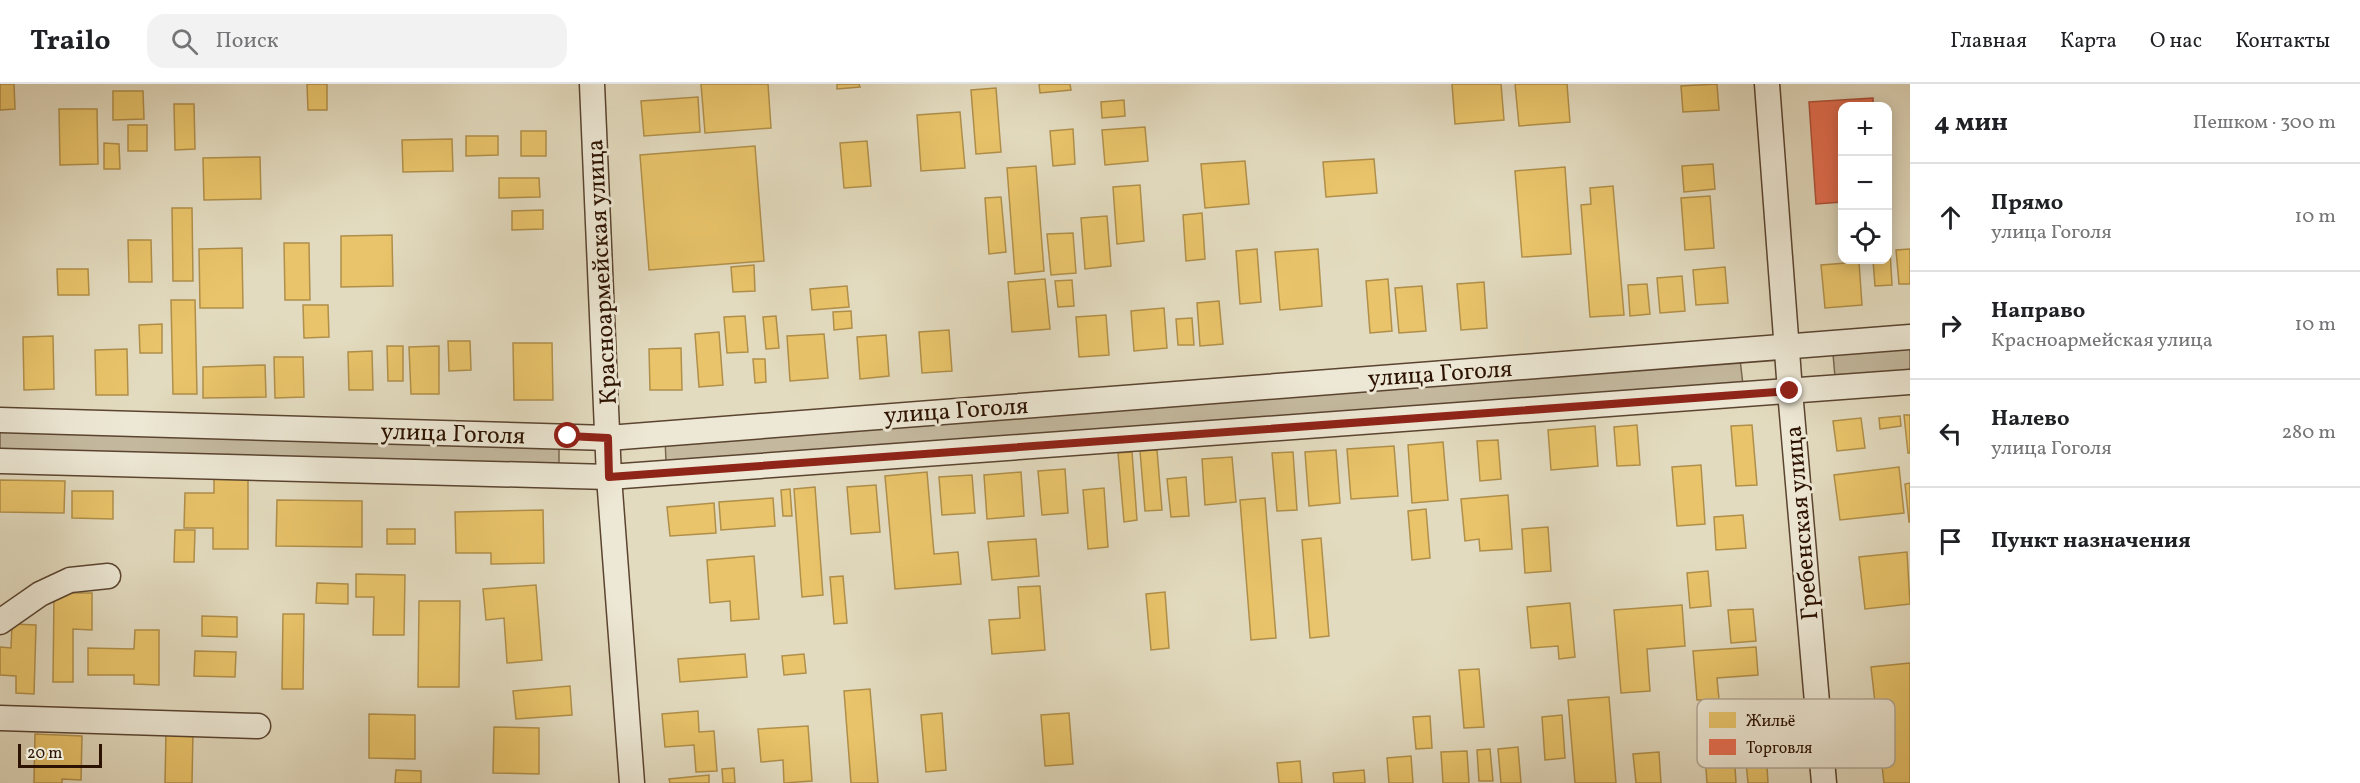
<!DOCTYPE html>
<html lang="ru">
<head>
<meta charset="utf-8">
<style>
	:root { --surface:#fff; --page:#f2f2f2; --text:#202124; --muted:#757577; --line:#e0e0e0 }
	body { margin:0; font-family:Vollkorn,serif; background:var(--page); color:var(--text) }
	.controls { position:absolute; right:18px; top:18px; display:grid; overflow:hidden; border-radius:12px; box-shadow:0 3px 15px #0003 }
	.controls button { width:54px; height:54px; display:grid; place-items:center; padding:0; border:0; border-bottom:2px solid var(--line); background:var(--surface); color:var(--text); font:30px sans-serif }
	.scale { position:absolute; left:18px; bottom:15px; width:84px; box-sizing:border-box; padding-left:6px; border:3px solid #2c1200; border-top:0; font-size:16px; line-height:21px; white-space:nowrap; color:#2c1200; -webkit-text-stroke:4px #ede8d5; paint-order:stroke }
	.stop { position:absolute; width:18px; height:18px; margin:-14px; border:4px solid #8f2418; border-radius:50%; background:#fff }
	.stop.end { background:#8f2418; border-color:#fff; box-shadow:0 2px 6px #0008 }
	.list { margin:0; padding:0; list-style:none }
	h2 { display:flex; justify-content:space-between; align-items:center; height:78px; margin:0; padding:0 24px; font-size:26px }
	h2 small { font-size:20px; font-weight:400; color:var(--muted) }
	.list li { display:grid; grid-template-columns:39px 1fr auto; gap:18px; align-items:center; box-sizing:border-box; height:108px; padding:0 24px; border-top:2px solid var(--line) }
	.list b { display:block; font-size:22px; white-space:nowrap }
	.list p { margin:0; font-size:20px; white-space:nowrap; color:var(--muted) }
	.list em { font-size:20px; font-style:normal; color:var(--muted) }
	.icon { flex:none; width:33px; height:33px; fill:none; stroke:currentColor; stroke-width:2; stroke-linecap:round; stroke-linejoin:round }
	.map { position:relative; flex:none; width:1910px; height:699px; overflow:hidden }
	header { display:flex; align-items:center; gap:36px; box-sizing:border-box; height:84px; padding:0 30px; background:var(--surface); border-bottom:2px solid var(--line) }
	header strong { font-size:28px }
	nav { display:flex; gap:33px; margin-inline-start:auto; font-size:21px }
	.search { width:420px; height:54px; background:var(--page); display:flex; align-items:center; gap:15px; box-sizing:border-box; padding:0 21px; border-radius:18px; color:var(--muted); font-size:22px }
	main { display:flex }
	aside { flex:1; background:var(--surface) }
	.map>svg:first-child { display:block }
</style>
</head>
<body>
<header>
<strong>Trailo</strong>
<div class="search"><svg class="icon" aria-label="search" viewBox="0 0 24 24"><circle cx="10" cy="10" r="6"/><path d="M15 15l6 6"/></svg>Поиск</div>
<nav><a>Главная</a><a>Карта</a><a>О нас</a><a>Контакты</a></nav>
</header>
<main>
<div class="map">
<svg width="1910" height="699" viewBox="0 0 1910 699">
	<rect width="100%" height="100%" fill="#e3dbbf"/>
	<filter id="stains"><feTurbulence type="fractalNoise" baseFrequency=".00333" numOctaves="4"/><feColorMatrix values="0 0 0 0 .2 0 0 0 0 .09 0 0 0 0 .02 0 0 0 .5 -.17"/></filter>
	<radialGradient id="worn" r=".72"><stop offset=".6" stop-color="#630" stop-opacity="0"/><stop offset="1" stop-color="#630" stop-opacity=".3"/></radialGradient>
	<!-- green -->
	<g fill="#c4b99f" stroke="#786650" stroke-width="1.5">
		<path d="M 1910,264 L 1910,287 L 1835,293 L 1833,270 Z"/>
		<path d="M 1740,275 L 1743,301 L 666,378 L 665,354 Z"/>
		<path d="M 0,343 L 559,359 L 559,385 L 0,369 Z"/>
	</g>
	<!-- homes -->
	<g fill="#e9c46a" stroke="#b08f4a" stroke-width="1.5">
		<path d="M 0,0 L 14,0 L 15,25 L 0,26 Z"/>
		<path d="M 307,0 L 327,0 L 327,26 L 308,26 Z"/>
		<path d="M 701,0 L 768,0 L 771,44 L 705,49 Z"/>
		<path d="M 837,0 L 859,0 L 860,3 L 837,5 Z"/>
		<path d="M 1039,0 L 1070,0 L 1071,6 L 1040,9 Z"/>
		<path d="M 1452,0 L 1501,0 L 1504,36 L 1455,40 Z"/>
		<path d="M 1515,0 L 1567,0 L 1570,38 L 1519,42 Z"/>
		<path d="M 1717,0 L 1719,26 L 1683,28 L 1681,2 Z"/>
		<path d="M 996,4 L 1001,68 L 976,70 L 971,6 Z"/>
		<path d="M 113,7 L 143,7 L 144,35 L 113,36 Z"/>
		<path d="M 698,13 L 700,48 L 644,52 L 641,17 Z"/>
		<path d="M 1124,16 L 1125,32 L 1102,34 L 1101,18 Z"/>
		<path d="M 174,20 L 194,20 L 195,65 L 175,66 Z"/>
		<path d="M 59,25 L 97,25 L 98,80 L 60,81 Z"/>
		<path d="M 960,28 L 965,84 L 921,87 L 917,31 Z"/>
		<rect x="128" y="41" width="19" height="26"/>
		<path d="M 1145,43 L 1148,77 L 1105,81 L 1102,46 Z"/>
		<path d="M 1073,45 L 1075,80 L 1053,82 L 1050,47 Z"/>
		<rect x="521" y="47" width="25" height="25"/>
		<path d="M 466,52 L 498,52 L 498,71 L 466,72 Z"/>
		<path d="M 452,55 L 453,87 L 403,88 L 402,56 Z"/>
		<path d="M 867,57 L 871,102 L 844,104 L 840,59 Z"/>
		<path d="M 104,59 L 119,60 L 120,85 L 104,85 Z"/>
		<path d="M 755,62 L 764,177 L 649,186 L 640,71 Z"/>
		<path d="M 260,73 L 261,115 L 204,116 L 203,74 Z"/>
		<path d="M 1374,75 L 1377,109 L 1326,113 L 1323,78 Z"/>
		<path d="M 1245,77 L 1249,120 L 1205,124 L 1201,80 Z"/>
		<path d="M 1713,80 L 1715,105 L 1684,108 L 1682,82 Z"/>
		<path d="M 1036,82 L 1044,187 L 1015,190 L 1007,84 Z"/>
		<path d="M 1565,83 L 1571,170 L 1522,173 L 1515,87 Z"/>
		<path d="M 499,94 L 539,94 L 540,113 L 499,114 Z"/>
		<path d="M 1140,101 L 1144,157 L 1117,160 L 1113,103 Z"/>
		<path d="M 1613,102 L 1624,231 L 1590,233 L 1581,121 L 1591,120 L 1590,104 Z"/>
		<path d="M 1710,112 L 1714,164 L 1685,166 L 1681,114 Z"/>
		<path d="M 1001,113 L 1006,168 L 989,170 L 985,114 Z"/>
		<path d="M 172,124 L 192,124 L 193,197 L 173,197 Z"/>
		<path d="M 543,126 L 543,145 L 512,146 L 512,127 Z"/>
		<path d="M 1202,129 L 1205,175 L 1186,177 L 1183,131 Z"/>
		<path d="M 1107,132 L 1111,182 L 1085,185 L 1081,134 Z"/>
		<path d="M 1073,149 L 1076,189 L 1051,191 L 1047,150 Z"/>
		<path d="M 392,151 L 393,202 L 341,203 L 341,152 Z"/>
		<path d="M 128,156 L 151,156 L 152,198 L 129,198 Z"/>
		<path d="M 284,159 L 309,159 L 310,216 L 285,216 Z"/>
		<path d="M 242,164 L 243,224 L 200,224 L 199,165 Z"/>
		<path d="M 1257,165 L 1261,218 L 1240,220 L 1236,167 Z"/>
		<path d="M 1318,165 L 1322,222 L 1280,226 L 1275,168 Z"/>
		<path d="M 1910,165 L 1910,200 L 1899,200 L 1896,166 Z"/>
		<path d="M 1890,167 L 1892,201 L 1875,202 L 1873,176 L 1888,176 L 1888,168 Z"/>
		<path d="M 1859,178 L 1862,221 L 1825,224 L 1821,181 Z"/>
		<path d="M 754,181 L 755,207 L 733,208 L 731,183 Z"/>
		<path d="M 1725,183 L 1728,219 L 1696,221 L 1693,186 Z"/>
		<path d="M 57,185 L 88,185 L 89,211 L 58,211 Z"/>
		<path d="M 1682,192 L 1685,227 L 1660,229 L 1657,194 Z"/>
		<path d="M 1045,195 L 1050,245 L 1012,248 L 1008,198 Z"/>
		<path d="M 1388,195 L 1392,247 L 1370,249 L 1366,197 Z"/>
		<path d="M 1072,196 L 1074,222 L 1058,223 L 1055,197 Z"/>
		<path d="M 1484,198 L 1487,244 L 1461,246 L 1457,200 Z"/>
		<path d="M 1647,200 L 1650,230 L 1630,232 L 1628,201 Z"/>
		<path d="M 847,202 L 849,223 L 812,226 L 810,205 Z"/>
		<path d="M 1422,202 L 1426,247 L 1399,249 L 1395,204 Z"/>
		<path d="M 171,216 L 195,216 L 197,310 L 173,310 Z"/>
		<path d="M 1219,217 L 1223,260 L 1200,262 L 1197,219 Z"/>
		<path d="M 303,221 L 328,221 L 329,253 L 304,254 Z"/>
		<path d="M 1164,224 L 1167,264 L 1134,267 L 1131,227 Z"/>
		<path d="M 851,227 L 852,244 L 834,246 L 833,228 Z"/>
		<path d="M 1106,231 L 1109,271 L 1079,273 L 1076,233 Z"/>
		<path d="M 745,232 L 748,268 L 727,269 L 724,233 Z"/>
		<path d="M 776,232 L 779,264 L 766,265 L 763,233 Z"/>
		<path d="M 1192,234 L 1194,261 L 1178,261 L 1176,235 Z"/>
		<path d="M 162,240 L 162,269 L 140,269 L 139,241 Z"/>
		<path d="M 949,246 L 952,287 L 922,289 L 919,248 Z"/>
		<path d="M 719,248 L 723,301 L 699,303 L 695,250 Z"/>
		<path d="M 824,250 L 828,294 L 790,297 L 787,252 Z"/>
		<path d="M 886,251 L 889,292 L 860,295 L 857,253 Z"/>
		<path d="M 53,252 L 54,305 L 24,306 L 23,253 Z"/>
		<path d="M 448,257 L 470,257 L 471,286 L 449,287 Z"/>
		<path d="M 513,259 L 552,259 L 553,316 L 514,316 Z"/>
		<path d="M 387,262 L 403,262 L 403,297 L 388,297 Z"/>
		<path d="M 439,262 L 439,310 L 411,310 L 409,263 Z"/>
		<path d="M 681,264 L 682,306 L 650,306 L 649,265 Z"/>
		<path d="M 127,265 L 128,311 L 96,311 L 95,266 Z"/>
		<path d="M 372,267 L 373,306 L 349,306 L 348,268 Z"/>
		<path d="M 274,273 L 303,273 L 304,313 L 275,314 Z"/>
		<path d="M 753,275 L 765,275 L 766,298 L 755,299 Z"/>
		<path d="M 265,281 L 266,313 L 203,314 L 203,283 Z"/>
		<path d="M 1904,331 L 1910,331 L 1910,369 L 1908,369 Z"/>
		<path d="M 1900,332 L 1901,342 L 1880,345 L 1879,334 Z"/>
		<path d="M 1861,334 L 1865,364 L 1837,367 L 1833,337 Z"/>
		<path d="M 1637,341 L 1640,381 L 1617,382 L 1614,343 Z"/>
		<path d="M 1752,341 L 1757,401 L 1736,402 L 1731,342 Z"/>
		<path d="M 1595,342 L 1598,382 L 1551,386 L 1548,346 Z"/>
		<path d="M 1498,356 L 1501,395 L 1480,397 L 1477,357 Z"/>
		<path d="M 1443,358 L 1448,416 L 1412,419 L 1408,361 Z"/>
		<path d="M 1394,362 L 1398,412 L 1351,415 L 1347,365 Z"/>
		<path d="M 1157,366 L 1162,426 L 1145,427 L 1140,367 Z"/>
		<path d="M 1336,366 L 1340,419 L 1309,422 L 1305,368 Z"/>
		<path d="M 1132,368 L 1137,436 L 1124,438 L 1118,369 Z"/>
		<path d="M 1293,368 L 1297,426 L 1277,427 L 1272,369 Z"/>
		<path d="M 1232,373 L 1236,418 L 1205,421 L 1202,375 Z"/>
		<path d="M 1701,381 L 1705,440 L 1677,442 L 1672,383 Z"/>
		<path d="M 1899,383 L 1904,429 L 1840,436 L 1834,391 Z"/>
		<path d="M 1065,385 L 1068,429 L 1042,431 L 1038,387 Z"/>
		<path d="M 927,388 L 934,470 L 958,468 L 961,500 L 895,505 L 885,392 Z"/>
		<path d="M 1021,388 L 1024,432 L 987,435 L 984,391 Z"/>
		<path d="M 214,389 L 248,390 L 248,465 L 213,465 L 213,444 L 184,444 L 185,409 L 214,409 Z"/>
		<path d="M 972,391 L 975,429 L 942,431 L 939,393 Z"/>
		<path d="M 1186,393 L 1189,432 L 1171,433 L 1167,395 Z"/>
		<path d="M 0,396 L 65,397 L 64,429 L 0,428 Z"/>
		<path d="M 1910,399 L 1910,438 L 1909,438 L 1905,400 Z"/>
		<path d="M 876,401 L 880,448 L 851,450 L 847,403 Z"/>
		<path d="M 815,403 L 823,511 L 802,513 L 794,405 Z"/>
		<path d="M 1104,404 L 1108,463 L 1088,465 L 1083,406 Z"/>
		<path d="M 790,405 L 792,432 L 783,432 L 781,406 Z"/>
		<path d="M 72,407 L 113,407 L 113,435 L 72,434 Z"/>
		<path d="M 1508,411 L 1512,465 L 1480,467 L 1479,455 L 1465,457 L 1461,415 Z"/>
		<path d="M 773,414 L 775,442 L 721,446 L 719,418 Z"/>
		<path d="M 1265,414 L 1276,554 L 1251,556 L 1240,416 Z"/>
		<path d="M 277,416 L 362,417 L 362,463 L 276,462 Z"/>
		<path d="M 714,419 L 716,449 L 670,452 L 667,423 Z"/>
		<path d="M 1426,425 L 1430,474 L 1412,476 L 1408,427 Z"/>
		<path d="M 543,426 L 544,479 L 491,480 L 491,469 L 456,469 L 455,428 Z"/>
		<path d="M 1743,431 L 1746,464 L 1716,466 L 1714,433 Z"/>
		<path d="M 1548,443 L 1551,487 L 1525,489 L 1522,445 Z"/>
		<rect x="387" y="445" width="28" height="15"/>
		<path d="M 175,446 L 195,446 L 194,478 L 174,478 Z"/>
		<path d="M 1321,454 L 1329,552 L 1310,554 L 1302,456 Z"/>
		<path d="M 1036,455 L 1039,492 L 992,496 L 988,458 Z"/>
		<path d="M 1907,468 L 1910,520 L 1865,525 L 1859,473 Z"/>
		<path d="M 754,472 L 759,535 L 731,537 L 730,517 L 710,519 L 707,476 Z"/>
		<path d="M 1708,487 L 1711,522 L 1690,524 L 1687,489 Z"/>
		<path d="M 356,490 L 405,491 L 404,551 L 373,551 L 374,513 L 356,513 Z"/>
		<path d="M 843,492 L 847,539 L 834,540 L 830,493 Z"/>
		<path d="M 317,499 L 348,500 L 348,520 L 316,519 Z"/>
		<path d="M 536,501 L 542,576 L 507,579 L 504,534 L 486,536 L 483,505 Z"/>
		<path d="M 1040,502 L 1045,566 L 992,570 L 989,536 L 1020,534 L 1018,503 Z"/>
		<path d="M 1165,508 L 1169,564 L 1151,566 L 1146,510 Z"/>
		<path d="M 54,509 L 92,509 L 92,546 L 73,545 L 73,598 L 53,598 Z"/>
		<path d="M 419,517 L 460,517 L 459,603 L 418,603 Z"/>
		<path d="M 1570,519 L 1575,573 L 1559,575 L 1558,562 L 1531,564 L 1527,523 Z"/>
		<path d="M 1682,521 L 1685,562 L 1647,565 L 1650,607 L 1621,609 L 1614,526 Z"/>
		<path d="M 1753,525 L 1756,557 L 1731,559 L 1728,526 Z"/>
		<path d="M 283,530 L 304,530 L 303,605 L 282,605 Z"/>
		<path d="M 202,532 L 237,533 L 237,553 L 202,552 Z"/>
		<path d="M 12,540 L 36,541 L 34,610 L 16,609 L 16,592 L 0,591 L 0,563 L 11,564 Z"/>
		<path d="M 135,546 L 159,546 L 159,601 L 134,600 L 134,591 L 88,591 L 88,564 L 134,565 Z"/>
		<path d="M 1756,563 L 1758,591 L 1717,594 L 1719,615 L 1697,616 L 1693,567 Z"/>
		<path d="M 195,567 L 236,568 L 235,593 L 194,592 Z"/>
		<path d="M 745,570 L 747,593 L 680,598 L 678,575 Z"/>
		<path d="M 804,570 L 806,589 L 784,591 L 782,572 Z"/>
		<path d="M 1910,579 L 1910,699 L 1884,699 L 1871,583 Z"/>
		<path d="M 1479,585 L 1484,643 L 1464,644 L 1459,586 Z"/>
		<path d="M 570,602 L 572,631 L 516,635 L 513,607 Z"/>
		<path d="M 870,605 L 878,699 L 851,699 L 844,607 Z"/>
		<path d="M 1609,613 L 1616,699 L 1575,699 L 1568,616 Z"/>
		<path d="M 698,627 L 699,648 L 714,647 L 717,687 L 696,688 L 694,661 L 665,663 L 662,630 Z"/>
		<path d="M 942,629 L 946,686 L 926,688 L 921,631 Z"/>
		<path d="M 1069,629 L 1073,680 L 1045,682 L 1041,631 Z"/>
		<path d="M 369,630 L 415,631 L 415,675 L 369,674 Z"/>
		<path d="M 1562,631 L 1565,674 L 1545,676 L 1542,633 Z"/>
		<path d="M 1430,632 L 1432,664 L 1416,665 L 1413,633 Z"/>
		<path d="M 808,642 L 812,697 L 784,699 L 783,676 L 761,678 L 758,645 Z"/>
		<path d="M 494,643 L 539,644 L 539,690 L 493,689 Z"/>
		<path d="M 166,646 L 193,647 L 192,699 L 165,699 Z"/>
		<path d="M 35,650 L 82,652 L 81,696 L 62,695 L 62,699 L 34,699 Z"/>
		<path d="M 1518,663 L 1521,699 L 1501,699 L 1498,665 Z"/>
		<path d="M 1490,665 L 1493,697 L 1479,697 L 1477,666 Z"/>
		<path d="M 1766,666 L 1768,699 L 1748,699 L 1745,668 Z"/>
		<path d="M 1467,667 L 1469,699 L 1443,699 L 1441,668 Z"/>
		<path d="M 1659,668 L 1661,699 L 1636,699 L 1633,670 Z"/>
		<path d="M 1734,668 L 1736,699 L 1707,699 L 1705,671 Z"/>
		<path d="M 1411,672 L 1413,699 L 1389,699 L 1387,674 Z"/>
		<path d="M 1300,677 L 1302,699 L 1279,699 L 1277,679 Z"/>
		<path d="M 734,684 L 735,699 L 723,699 L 722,685 Z"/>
		<path d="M 396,686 L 421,687 L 421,699 L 395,699 Z"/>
		<path d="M 1364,686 L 1365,699 L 1334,699 L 1333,689 Z"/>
		<path d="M 709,691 L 709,699 L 670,699 L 669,695 Z"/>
	</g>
	<!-- shops -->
	<path fill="#e76f51" stroke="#af5339" stroke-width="1.5" d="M 1873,14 L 1873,22 L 1842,22 L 1842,118 L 1816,120 L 1809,18 Z"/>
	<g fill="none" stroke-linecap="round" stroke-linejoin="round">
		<defs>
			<g id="street">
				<path d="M 592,0 L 609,393 L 632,699"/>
				<path d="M 1767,0 L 1790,307 L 1824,699"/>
				<path d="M 0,336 L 608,354 L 1910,253"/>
				<path d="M 0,377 L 609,393 L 1910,298"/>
				<path d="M 0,538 L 40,510 L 70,496 L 108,492"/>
				<path d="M 0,634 L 258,642"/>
			</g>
		</defs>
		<!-- street casing -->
		<use href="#street" stroke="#5a4430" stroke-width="27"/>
		<!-- street -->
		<use href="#street" stroke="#ede8d5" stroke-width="24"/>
	</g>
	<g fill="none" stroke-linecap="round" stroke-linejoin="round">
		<!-- route -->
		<path stroke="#8f2418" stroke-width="8" d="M 568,352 L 608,354 L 609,393 L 1790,307"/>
	</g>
	<g text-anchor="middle" stroke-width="6" stroke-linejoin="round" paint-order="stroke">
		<!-- street labels -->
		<g font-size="24" fill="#2c1200" stroke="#ede8d5">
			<text transform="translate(601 188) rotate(-93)" y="8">Красноармейская улица</text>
			<text transform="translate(1440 289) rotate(-4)" y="8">улица Гоголя</text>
			<text transform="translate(956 326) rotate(-4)" y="8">улица Гоголя</text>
			<text transform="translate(453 349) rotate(2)" y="8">улица Гоголя</text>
			<text transform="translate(1801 439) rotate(-95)" y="8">Гребенская улица</text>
		</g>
	</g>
	<!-- legend -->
	<rect x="1697" y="615" width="198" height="69" rx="9" fill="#ede8d5" stroke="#b3a895" stroke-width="1.5"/>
	<rect x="1709" y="628" width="27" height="16" fill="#e9c46a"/>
	<rect x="1709" y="655" width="27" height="16" fill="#e76f51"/>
	<g font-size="16" fill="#2c1200">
		<text x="1746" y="642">Жильё</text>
		<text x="1746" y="669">Торговля</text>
	</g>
	<rect width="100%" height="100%" filter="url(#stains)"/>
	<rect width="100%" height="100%" fill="url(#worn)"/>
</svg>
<div class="controls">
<button>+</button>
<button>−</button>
<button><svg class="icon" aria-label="locate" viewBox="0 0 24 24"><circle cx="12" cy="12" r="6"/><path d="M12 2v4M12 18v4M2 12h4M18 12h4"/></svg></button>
</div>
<div class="scale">20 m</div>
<div class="stop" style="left:568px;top:352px"></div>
<div class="stop end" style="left:1790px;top:307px"></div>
</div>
<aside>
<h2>4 мин<small>Пешком · 300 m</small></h2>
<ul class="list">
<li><svg class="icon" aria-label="ahead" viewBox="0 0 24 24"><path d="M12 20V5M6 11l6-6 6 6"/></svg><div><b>Прямо</b><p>улица Гоголя</p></div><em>10 m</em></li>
<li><svg class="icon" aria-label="right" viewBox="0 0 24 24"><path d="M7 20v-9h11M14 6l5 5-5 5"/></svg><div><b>Направо</b><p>Красноармейская улица</p></div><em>10 m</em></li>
<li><svg class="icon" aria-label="left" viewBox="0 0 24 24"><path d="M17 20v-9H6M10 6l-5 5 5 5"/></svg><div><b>Налево</b><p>улица Гоголя</p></div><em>280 m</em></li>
<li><svg class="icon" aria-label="arrive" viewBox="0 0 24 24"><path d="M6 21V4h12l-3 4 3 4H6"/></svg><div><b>Пункт назначения</b></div></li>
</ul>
</aside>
</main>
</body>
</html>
